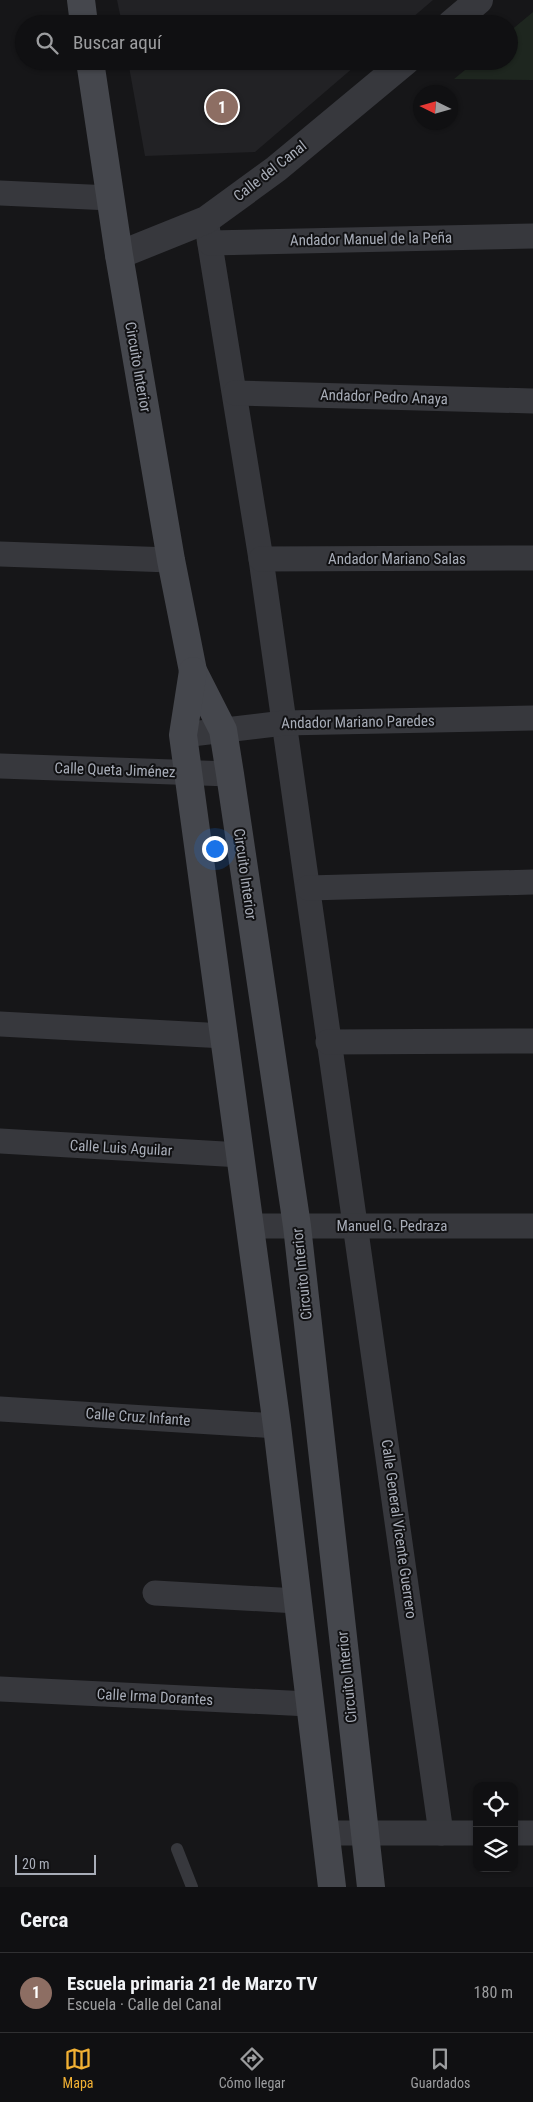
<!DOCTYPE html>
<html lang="es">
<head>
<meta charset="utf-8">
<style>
	:root { --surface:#101012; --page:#1e1e20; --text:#f1f3f6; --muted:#9c9d9f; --line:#303032; --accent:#f2b134 }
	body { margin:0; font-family:"Roboto Condensed",sans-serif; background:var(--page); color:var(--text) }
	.controls { position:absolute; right:15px; bottom:15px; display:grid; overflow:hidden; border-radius:10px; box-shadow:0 1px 4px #0004 }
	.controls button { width:45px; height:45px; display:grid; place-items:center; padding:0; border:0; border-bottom:1px solid var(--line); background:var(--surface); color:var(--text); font:25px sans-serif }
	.compass { position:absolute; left:413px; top:85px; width:45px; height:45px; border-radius:50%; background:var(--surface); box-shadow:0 1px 4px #0004; rotate:275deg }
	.scale { position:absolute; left:15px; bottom:12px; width:81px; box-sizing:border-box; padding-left:5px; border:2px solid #a8adb8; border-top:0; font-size:14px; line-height:18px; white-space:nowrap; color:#a8adb8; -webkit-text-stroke:4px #111113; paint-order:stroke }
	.you { position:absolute; left:214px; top:848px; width:18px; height:18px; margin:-12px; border:4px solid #fff; border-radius:50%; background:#1a73e8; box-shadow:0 0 0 8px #1a73e833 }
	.badge { display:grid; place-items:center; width:32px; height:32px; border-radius:50%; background:var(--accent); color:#fff; font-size:16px; font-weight:700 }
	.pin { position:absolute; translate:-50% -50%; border:2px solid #fff; box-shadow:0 1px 5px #0006 }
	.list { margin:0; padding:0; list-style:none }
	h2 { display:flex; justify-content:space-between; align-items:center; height:65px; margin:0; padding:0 20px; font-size:21px }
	h2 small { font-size:16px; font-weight:400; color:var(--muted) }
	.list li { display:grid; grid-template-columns:32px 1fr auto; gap:15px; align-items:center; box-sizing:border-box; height:80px; padding:0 20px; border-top:1px solid var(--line) }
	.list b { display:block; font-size:19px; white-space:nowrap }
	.list p { margin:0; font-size:16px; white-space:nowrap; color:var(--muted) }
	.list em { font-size:16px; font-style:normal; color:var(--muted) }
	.icon { flex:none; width:28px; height:28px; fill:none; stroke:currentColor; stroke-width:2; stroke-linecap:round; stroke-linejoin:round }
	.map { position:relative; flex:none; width:533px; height:1887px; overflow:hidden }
	.search { position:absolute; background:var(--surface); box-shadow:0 1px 4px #0004; left:15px; right:15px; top:15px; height:55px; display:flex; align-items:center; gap:12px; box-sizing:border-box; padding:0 18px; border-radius:28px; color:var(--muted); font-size:19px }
	.sheet { height:145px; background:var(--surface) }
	nav { display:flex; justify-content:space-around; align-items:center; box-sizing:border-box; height:70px; border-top:1px solid var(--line); background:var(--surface); font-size:14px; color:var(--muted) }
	nav a { display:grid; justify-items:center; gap:2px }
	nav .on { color:var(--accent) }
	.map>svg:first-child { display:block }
</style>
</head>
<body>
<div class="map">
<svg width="533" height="1887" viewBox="0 0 533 1887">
	<rect width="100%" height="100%" fill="#161618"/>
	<!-- built -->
	<g fill="#222225">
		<path d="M 117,0 L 433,0 L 405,24 L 122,24 Z"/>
		<path d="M 128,61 L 361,61 L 255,152 L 145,156 Z"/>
	</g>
	<!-- green -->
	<path fill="#1e261f" d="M 533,12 L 533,80 L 454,79 L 476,61 L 509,61 L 509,32 Z"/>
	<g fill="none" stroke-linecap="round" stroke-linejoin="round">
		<!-- service -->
		<path stroke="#37383d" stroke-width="12" d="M 177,1849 L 192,1887"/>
		<!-- minor -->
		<g stroke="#37383d" stroke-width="25">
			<path d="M 0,193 L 111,198"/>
			<path d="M 206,220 L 261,559 L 441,1833"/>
			<path d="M 210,243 L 533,236"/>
			<path d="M 235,393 L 533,401"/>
			<path d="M 0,554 L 171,560"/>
			<path d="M 261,559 L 533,558"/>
			<path d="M 183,735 L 284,723 L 533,718"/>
			<path d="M 0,766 L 230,774"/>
			<path d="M 308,888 L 533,882"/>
			<path d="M 0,1024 L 225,1036"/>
			<path d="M 328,1042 L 533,1041"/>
			<path d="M 0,1141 L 241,1155"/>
			<path d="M 251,1226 L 533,1226"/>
			<path d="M 0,1409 L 277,1426"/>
			<path d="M 155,1593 L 297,1601"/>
			<path d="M 0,1689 L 309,1704"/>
			<path d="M 325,1833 L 477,1833"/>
			<path d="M 514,1833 L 533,1833"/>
		</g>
		<!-- tertiary -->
		<g stroke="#37383d" stroke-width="28">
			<path d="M 451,24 L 479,0"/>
			<path d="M 119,255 L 206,220 L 276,169 L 406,61"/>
		</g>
		<!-- secondary -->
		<g stroke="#45474d" stroke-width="28">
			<path d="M 81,0 L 84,24"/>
			<path d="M 90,61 L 119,255 L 171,560 L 193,671 L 223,730 L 230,774 L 297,1226 L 371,1887"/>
			<path d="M 193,671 L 183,735 L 277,1426 L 332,1887"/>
		</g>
	</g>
	<g text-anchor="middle" stroke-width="4" stroke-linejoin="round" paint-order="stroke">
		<!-- street labels -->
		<g font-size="15" fill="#a8adb8" stroke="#111113">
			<text transform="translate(270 171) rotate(-38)" y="5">Calle del Canal</text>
			<text transform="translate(371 239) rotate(-1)" y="5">Andador Manuel de la Peña</text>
			<text transform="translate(138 367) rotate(80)" y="5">Circuito Interior</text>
			<text transform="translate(384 397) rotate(2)" y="5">Andador Pedro Anaya</text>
			<text x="397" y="564">Andador Mariano Salas</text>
			<text transform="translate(358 722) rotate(-1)" y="5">Andador Mariano Paredes</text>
			<text transform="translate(115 770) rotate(2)" y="5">Calle Queta Jiménez</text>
			<text transform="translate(245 874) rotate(82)" y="5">Circuito Interior</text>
			<text transform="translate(121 1148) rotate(3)" y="5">Calle Luis Aguilar</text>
			<text x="392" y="1231">Manuel G. Pedraza</text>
			<text transform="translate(302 1274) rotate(-96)" y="5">Circuito Interior</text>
			<text transform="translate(138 1417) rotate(4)" y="5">Calle Cruz Infante</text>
			<text transform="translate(399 1529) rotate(82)" y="5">Calle General Vicente Guerrero</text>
			<text transform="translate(347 1677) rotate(-96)" y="5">Circuito Interior</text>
			<text transform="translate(155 1697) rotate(3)" y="5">Calle Irma Dorantes</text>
		</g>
	</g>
</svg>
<div class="controls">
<button><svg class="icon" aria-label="locate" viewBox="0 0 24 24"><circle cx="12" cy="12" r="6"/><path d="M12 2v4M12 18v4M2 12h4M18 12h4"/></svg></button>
<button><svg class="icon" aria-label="layers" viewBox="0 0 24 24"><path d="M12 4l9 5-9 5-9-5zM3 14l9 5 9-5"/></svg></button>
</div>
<svg class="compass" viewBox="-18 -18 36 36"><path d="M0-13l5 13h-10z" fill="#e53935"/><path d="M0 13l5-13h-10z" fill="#9c9d9f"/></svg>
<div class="scale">20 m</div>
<div class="you"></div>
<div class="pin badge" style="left:222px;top:107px;background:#8d6e63">1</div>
<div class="search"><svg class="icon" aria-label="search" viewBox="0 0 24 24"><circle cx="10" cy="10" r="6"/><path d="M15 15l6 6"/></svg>Buscar aquí</div>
</div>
<section class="sheet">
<h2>Cerca<small></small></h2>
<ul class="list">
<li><span class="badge" style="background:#8d6e63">1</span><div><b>Escuela primaria 21 de Marzo TV</b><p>Escuela · Calle del Canal</p></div><em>180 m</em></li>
</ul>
</section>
<nav>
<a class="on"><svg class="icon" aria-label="map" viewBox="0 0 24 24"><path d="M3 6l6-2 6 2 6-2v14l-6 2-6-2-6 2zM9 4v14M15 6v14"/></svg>Mapa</a>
<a><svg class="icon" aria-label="directions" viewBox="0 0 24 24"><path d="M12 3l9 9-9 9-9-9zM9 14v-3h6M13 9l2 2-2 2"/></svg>Cómo llegar</a>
<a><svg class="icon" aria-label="saved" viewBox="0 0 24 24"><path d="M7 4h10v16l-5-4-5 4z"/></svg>Guardados</a>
</nav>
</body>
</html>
